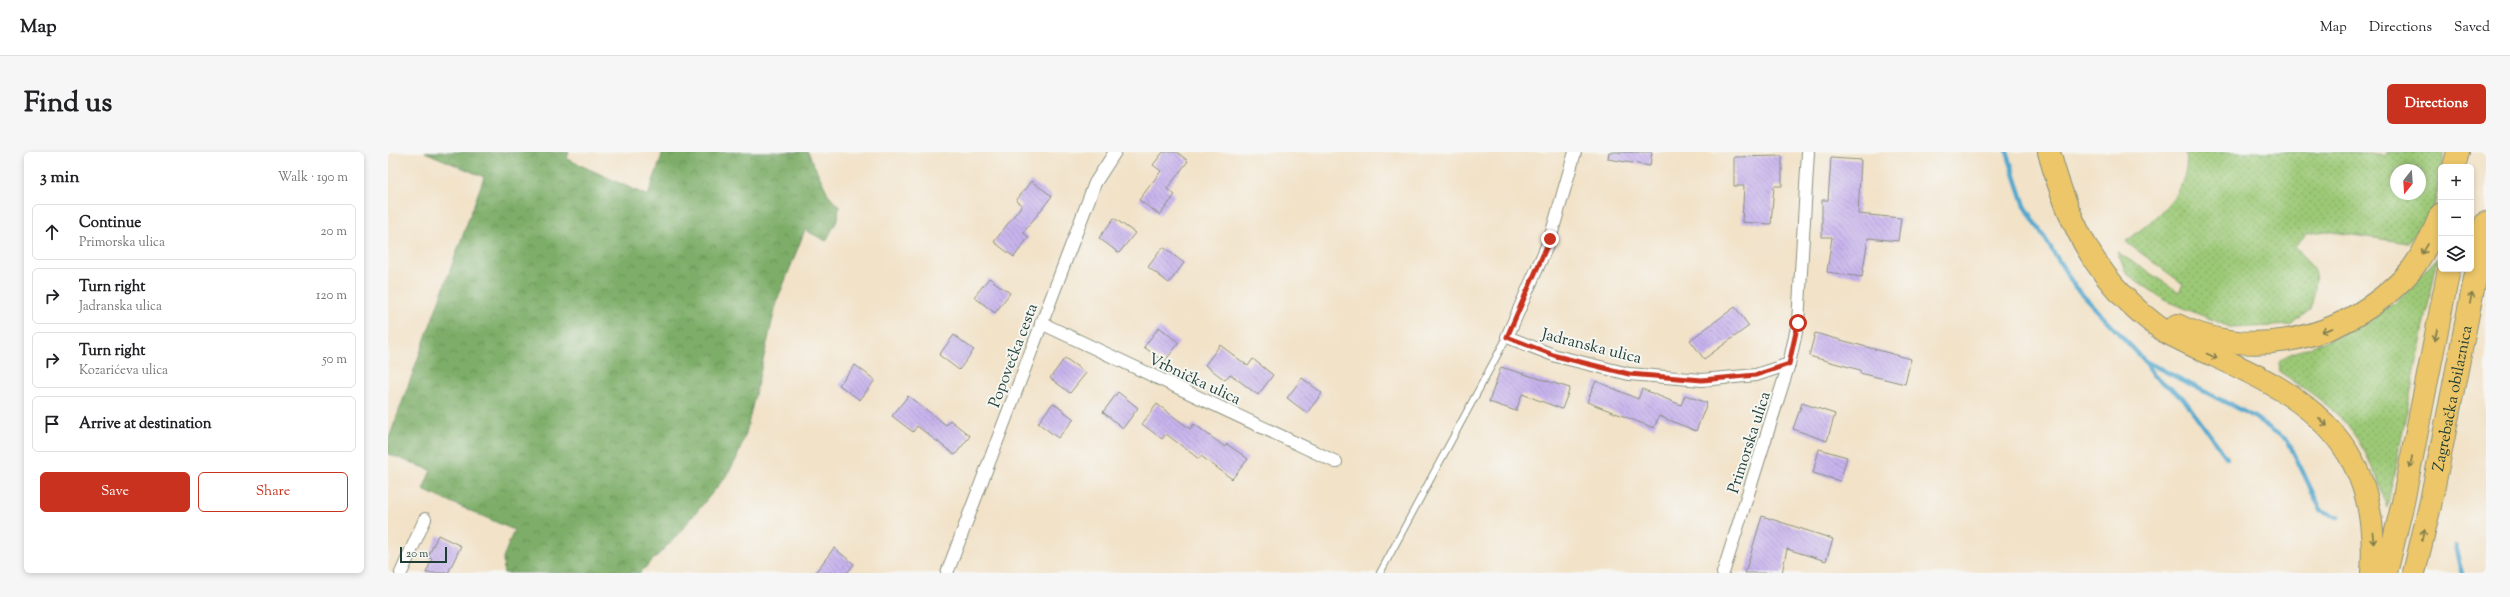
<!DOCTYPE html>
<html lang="en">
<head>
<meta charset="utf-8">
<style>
	:root { --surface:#fff; --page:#f6f6f6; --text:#202124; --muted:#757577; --line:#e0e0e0; --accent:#c8321e }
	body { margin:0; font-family:"Sorts Mill Goudy",serif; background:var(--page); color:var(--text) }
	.controls { position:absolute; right:12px; top:12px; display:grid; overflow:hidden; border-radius:6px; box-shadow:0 2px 6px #0003 }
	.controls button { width:36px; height:36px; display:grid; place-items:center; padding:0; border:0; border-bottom:1px solid var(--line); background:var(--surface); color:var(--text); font:20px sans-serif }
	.compass { position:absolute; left:2002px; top:12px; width:36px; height:36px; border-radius:50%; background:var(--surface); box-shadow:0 2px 6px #0003; rotate:197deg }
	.scale { position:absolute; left:12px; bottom:10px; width:47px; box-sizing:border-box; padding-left:4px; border:2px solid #1f3d34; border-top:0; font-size:11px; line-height:14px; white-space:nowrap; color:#1f3d34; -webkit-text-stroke:3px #f6f6f2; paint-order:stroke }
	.stop { position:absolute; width:12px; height:12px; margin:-9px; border:3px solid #c8321e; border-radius:50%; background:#fff }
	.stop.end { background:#c8321e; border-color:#fff; box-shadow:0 1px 4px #0008 }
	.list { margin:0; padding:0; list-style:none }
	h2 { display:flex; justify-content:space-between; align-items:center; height:52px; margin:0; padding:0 16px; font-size:17px }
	h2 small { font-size:13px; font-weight:400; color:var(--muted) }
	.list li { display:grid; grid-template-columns:26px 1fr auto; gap:12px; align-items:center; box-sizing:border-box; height:56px; margin:0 8px 8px; padding:0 8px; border:1px solid var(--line); border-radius:6px }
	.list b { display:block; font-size:15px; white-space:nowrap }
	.list p { margin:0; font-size:13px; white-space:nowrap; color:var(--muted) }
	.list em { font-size:13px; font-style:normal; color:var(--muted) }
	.actions { display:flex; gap:8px; padding:12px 16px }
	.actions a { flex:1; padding:9px 0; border:1px solid var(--accent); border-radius:6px; text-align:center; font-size:14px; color:var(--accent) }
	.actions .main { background:var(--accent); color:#fff }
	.icon { flex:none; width:22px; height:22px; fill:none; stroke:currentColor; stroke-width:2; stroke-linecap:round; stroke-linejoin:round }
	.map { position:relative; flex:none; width:2098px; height:421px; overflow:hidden; border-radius:6px }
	header { display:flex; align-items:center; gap:24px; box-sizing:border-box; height:56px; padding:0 20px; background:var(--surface); border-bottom:1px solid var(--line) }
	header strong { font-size:19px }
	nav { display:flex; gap:22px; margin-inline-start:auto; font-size:14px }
	.intro { display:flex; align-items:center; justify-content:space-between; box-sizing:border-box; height:96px; padding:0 24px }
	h1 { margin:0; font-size:28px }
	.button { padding:10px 18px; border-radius:6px; background:var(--accent); color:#fff; font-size:14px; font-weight:700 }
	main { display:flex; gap:24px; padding:0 24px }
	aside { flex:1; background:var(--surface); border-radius:6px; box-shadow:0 2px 6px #0003 }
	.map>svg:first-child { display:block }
</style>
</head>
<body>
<header>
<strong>Map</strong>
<nav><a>Map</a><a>Directions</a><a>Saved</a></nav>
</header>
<div class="intro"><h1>Find us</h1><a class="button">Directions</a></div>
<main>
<aside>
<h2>3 min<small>Walk · 190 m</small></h2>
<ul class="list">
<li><svg class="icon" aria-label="ahead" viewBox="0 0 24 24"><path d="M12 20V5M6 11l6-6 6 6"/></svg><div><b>Continue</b><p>Primorska ulica</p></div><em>20 m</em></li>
<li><svg class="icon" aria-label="right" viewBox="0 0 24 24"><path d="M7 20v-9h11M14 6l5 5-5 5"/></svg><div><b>Turn right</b><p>Jadranska ulica</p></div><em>120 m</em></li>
<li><svg class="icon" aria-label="right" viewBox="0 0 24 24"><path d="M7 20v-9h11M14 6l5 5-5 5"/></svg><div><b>Turn right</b><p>Kozarićeva ulica</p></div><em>50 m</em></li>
<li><svg class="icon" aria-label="arrive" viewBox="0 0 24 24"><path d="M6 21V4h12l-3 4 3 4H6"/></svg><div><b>Arrive at destination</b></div></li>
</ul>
<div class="actions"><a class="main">Save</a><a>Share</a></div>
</aside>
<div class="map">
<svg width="2098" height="421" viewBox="0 0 2098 421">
	<defs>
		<pattern id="grass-dots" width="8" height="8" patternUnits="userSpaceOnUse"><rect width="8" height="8" fill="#9cc976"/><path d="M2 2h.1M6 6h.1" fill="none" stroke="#7fa462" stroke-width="1.8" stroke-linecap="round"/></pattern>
		<pattern id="forest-crowns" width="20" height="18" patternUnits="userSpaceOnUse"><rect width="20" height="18" fill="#7dad67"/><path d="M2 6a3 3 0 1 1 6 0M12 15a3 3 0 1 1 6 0" fill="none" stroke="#668e56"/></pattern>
		<pattern id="building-back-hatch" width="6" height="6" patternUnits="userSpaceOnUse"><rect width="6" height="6" fill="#c8b3ed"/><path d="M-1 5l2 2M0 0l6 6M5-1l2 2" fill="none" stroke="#a293c1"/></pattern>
	</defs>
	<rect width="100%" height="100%" fill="#f6f6f2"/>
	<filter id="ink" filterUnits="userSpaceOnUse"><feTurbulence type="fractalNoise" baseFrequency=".025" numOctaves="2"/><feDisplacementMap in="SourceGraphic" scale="8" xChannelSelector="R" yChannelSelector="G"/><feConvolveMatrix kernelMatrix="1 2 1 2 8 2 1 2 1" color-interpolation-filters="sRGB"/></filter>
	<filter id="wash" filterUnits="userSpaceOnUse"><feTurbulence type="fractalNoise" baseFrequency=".012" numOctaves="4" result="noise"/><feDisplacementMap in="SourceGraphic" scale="16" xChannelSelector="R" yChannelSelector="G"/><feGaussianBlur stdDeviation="0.9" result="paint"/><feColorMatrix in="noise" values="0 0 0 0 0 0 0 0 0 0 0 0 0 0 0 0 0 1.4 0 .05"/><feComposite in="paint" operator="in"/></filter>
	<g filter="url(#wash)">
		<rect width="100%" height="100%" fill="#f2e2c8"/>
		<!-- grass -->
		<g fill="url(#grass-dots)" stroke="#5e8355" fill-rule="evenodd">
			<path d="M 1798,0 L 1967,0 L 1997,4 L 1999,0 L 2057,0 L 2046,55 L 2020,91 L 1938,79 L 1918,82 L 1907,95 C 1932,123 1930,120 1923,157 L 1903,173 L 1844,176 L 1777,148 L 1739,122 L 1729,100 L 1791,140 L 1795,132 L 1738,90 C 1765,67 1804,41 1798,0 ZM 2008,18 L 2032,18 L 2032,42 L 2008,42 Z"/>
			<path d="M 2050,105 L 1999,356 C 1991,330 1981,303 1965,281 C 1947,255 1917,237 1892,220 L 1891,210 L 1900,203 L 1951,184 L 2007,151 Z"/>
		</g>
		<!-- forest -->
		<path fill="url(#forest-crowns)" stroke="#4e754e" d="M 37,0 L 181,0 L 179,7 L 260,44 L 275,0 L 420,0 L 440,42 L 451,54 L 450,67 L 438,89 L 417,78 L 389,149 L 358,281 L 348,308 L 336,327 L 285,388 L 252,421 L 116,421 L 115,406 L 126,378 L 35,338 L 43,318 L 0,302 L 0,289 L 96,25 Z"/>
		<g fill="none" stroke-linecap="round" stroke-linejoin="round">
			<!-- stream -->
			<g stroke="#51a7cd" stroke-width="4.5">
				<path d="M 1619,0 L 1637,54 L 1687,135 L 1757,209 L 1866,265 L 1900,289 L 1933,358 L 1950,365"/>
				<path d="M 1757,209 L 1765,223 L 1795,246 L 1839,306"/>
				<path d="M 2067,394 L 2074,421"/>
			</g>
		</g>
		<g id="blocks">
			<!-- building -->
			<g fill="url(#building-back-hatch)">
				<path d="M 775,0 L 789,0 L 800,9 L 779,37 L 787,43 L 772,63 L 751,48 L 773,19 L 765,13 Z"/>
				<path d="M 1221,0 L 1264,0 L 1262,14 L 1220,7 Z"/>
				<path d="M 1394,4 L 1394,34 L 1386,34 L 1383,72 L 1354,70 L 1356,34 L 1346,34 L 1346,5 Z"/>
				<path d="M 1443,6 L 1473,8 L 1470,62 L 1513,66 L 1510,89 L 1480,86 L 1474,125 L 1439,120 L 1444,85 L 1434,85 L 1434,48 L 1440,48 Z"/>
				<path d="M 643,29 L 664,44 L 635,81 L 641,85 L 626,105 L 606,90 L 634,53 L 628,49 Z"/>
				<path d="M 726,66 L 747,81 L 731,101 L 711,86 Z"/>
				<path d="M 775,95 L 796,111 L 781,131 L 760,115 Z"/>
				<path d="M 601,126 L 622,141 L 607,161 L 586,145 Z"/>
				<path d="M 1347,155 L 1361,174 L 1316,207 L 1302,188 Z"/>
				<path d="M 771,175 L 791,191 L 776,210 L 756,195 Z"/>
				<path d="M 1427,181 L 1523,207 L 1517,232 L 1472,221 L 1472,218 L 1421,204 Z"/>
				<path d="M 566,183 L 586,198 L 571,218 L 551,203 Z"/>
				<path d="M 832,193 L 860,214 L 865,207 L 885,223 L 870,243 L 842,222 L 837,228 L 817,213 Z"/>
				<path d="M 677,206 L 698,221 L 682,241 L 662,226 Z"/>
				<path d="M 467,213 L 487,228 L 472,248 L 451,233 Z"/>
				<path d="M 1113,215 L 1182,236 L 1174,257 L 1134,242 L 1128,259 L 1101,250 Z"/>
				<path d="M 914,226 L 934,241 L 919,261 L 899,246 Z"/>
				<path d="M 1208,229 L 1250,247 L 1254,237 L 1293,253 L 1297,243 L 1319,251 L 1308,279 L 1271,264 L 1266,276 L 1199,250 Z"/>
				<path d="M 730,240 L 750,256 L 735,276 L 715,260 Z"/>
				<path d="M 520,244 L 558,273 L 562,268 L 582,284 L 567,303 L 529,274 L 525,280 L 504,264 Z"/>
				<path d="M 665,251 L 686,267 L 670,286 L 650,271 Z"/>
				<path d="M 1414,251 L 1447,262 L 1439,289 L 1405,277 Z"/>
				<path d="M 769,252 L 802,277 L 806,272 L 837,295 L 839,292 L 860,307 L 844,327 L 813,304 L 811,307 L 778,282 L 774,287 L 754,272 Z"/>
				<path d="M 1431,297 L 1459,305 L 1452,329 L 1425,321 Z"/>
				<path d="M 1374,364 L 1445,387 L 1438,409 L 1399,397 L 1394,421 L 1357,421 Z"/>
				<path d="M 50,383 L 73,394 L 60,421 L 38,421 L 44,407 L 40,405 Z"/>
				<path d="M 446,396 L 466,412 L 459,421 L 427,421 Z"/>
			</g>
		</g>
	</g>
	<g filter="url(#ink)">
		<use href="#blocks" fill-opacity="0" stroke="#88907e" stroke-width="1"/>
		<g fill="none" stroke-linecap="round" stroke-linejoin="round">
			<defs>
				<path id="lane" d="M 992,421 L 1119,185"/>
				<g id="street">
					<path d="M 1187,0 L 1162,87 L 1119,185 L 1168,204 L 1241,222 L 1314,228 L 1368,223 L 1401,212"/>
					<path d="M 653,171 L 948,310"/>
					<path d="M 13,421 L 37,367"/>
					<path d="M 559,421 L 707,31 L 727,0"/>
					<path d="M 1335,421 L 1401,212 L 1410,171 L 1420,0"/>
				</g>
				<g id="highway">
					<path d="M 1661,0 C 1681,74 1711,134 1776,179 C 1812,199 1852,213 1887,234 C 1962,278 1990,335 1984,421"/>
					<path d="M 2066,15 L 2070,0"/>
					<path d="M 1789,173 C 1857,206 1937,191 1995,145 C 2006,136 2019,125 2027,113 C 2038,97 2046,80 2053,62"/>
					<path d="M 1998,421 L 2015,350 L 2061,117"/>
					<path id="s1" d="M 2026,421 L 2042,354 L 2098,71"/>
				</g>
			</defs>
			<!-- lane casing -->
			<use href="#lane" stroke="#88907e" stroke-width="8"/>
			<!-- street casing -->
			<use href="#street" stroke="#88907e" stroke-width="14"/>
			<!-- highway casing -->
			<use href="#highway" stroke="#88907e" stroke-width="24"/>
			<!-- lane -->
			<use href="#lane" stroke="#fff" stroke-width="6"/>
			<!-- street -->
			<use href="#street" stroke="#fff" stroke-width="12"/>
			<!-- highway -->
			<use href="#highway" stroke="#ecc669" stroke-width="22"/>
		</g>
		<!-- one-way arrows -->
		<defs><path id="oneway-shaft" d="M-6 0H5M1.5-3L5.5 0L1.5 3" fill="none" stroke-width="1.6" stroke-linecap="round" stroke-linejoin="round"/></defs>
		<g stroke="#7b7b4c">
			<use href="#oneway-shaft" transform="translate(2037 97) rotate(120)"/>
			<use href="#oneway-shaft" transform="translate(2083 146) rotate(-79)"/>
			<use href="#oneway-shaft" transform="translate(1939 178) rotate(161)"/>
			<use href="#oneway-shaft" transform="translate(2048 183) rotate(101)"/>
			<use href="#oneway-shaft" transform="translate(1824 204) rotate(25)"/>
			<use href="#oneway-shaft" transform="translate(1935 270) rotate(45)"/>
			<use href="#oneway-shaft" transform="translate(2023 310) rotate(101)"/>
			<use href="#oneway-shaft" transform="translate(2035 383) rotate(-77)"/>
			<use href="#oneway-shaft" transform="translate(1985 386) rotate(85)"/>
		</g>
	</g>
	<g fill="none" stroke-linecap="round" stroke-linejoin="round" filter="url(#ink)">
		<!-- route -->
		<path stroke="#c8321e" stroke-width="5" d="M 1162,87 L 1119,185 L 1168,204 L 1241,222 L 1314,228 L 1368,223 L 1401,212 L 1410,171"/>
	</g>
	<g text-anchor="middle" stroke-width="4" stroke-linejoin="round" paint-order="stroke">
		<!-- street labels -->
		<g font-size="16" fill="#1f3d34" stroke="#f6f6f2">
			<text transform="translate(1204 193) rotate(14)" y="6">Jadranska ulica</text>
			<text transform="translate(624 203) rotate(-69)" y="6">Popovečka cesta</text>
			<text transform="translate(807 226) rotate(25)" y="6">Vrbnička ulica</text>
			<text dy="6" stroke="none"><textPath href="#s1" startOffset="179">Zagrebačka obilaznica</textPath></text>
			<text transform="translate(1360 290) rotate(-72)" y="6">Primorska ulica</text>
		</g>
	</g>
</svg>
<div class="controls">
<button>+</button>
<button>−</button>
<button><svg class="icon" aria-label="layers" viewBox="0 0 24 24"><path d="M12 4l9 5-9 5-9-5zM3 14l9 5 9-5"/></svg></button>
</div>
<svg class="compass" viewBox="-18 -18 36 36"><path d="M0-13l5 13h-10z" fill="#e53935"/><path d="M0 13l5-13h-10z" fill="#757577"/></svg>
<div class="scale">20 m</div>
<div class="stop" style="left:1410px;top:171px"></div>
<div class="stop end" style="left:1162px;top:87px"></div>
</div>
</main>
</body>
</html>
